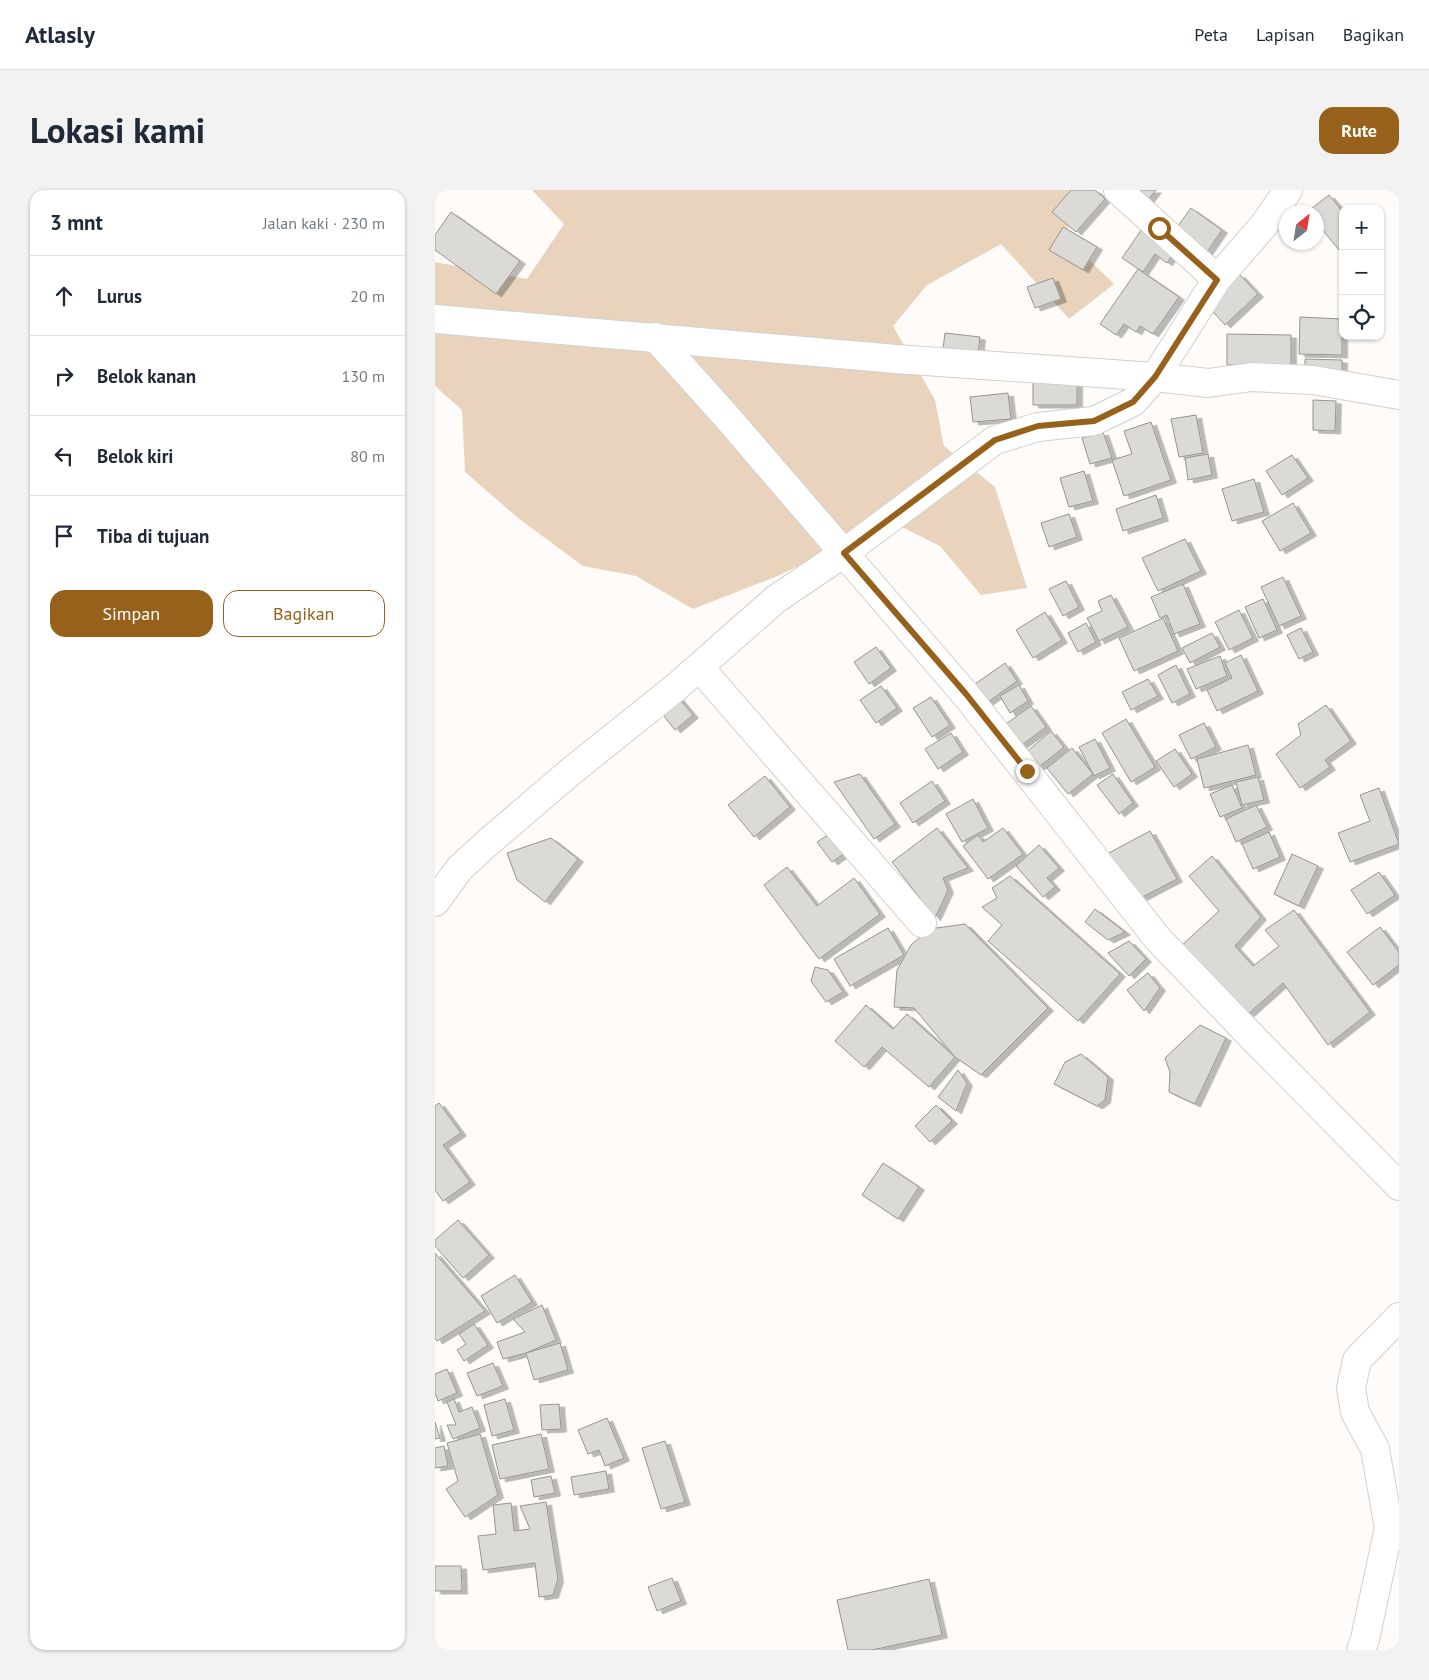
<!DOCTYPE html>
<html lang="id">
<head>
<meta charset="utf-8">
<style>
	:root { --surface:#fff; --page:#f2f2f3; --text:#1f2937; --muted:#747a83; --line:#e0e1e3; --accent:#98611b }
	body { margin:0; font-family:"PT Sans",sans-serif; background:var(--page); color:var(--text) }
	.controls { position:absolute; right:15px; top:15px; display:grid; overflow:hidden; border-radius:10px; box-shadow:0 1px 4px #0004 }
	.controls button { width:45px; height:45px; display:grid; place-items:center; padding:0; border:0; border-bottom:1px solid var(--line); background:var(--surface); color:var(--text); font:25px sans-serif }
	.compass { position:absolute; left:844px; top:15px; width:45px; height:45px; border-radius:50%; background:var(--surface); box-shadow:0 1px 4px #0004; rotate:30deg }
	.stop { position:absolute; width:15px; height:15px; margin:-11px; border:4px solid #98611b; border-radius:50%; background:#fff }
	.stop.end { background:#98611b; border-color:#fff; box-shadow:0 1px 5px #0008 }
	.list { margin:0; padding:0; list-style:none }
	h2 { display:flex; justify-content:space-between; align-items:center; height:65px; margin:0; padding:0 20px; font-size:21px }
	h2 small { font-size:16px; font-weight:400; color:var(--muted) }
	.list li { display:grid; grid-template-columns:32px 1fr auto; gap:15px; align-items:center; box-sizing:border-box; height:80px; padding:0 20px; border-top:1px solid var(--line) }
	.list b { display:block; font-size:19px; white-space:nowrap }
	.list em { font-size:16px; font-style:normal; color:var(--muted) }
	.actions { display:flex; gap:10px; padding:15px 20px }
	.actions a { flex:1; padding:11px 0; border:1px solid var(--accent); border-radius:15px; text-align:center; font-size:18px; color:var(--accent) }
	.actions .main { background:var(--accent); color:#fff }
	.icon { flex:none; width:28px; height:28px; fill:none; stroke:currentColor; stroke-width:2; stroke-linecap:round; stroke-linejoin:round }
	.map { position:relative; flex:none; width:964px; height:1460px; overflow:hidden; border-radius:15px }
	header { display:flex; align-items:center; gap:30px; box-sizing:border-box; height:70px; padding:0 25px; background:var(--surface); border-bottom:1px solid var(--line) }
	header strong { font-size:24px }
	nav { display:flex; gap:28px; margin-inline-start:auto; font-size:18px }
	.intro { display:flex; align-items:center; justify-content:space-between; box-sizing:border-box; height:120px; padding:0 30px }
	h1 { margin:0; font-size:35px }
	.button { padding:12px 22px; border-radius:15px; background:var(--accent); color:#fff; font-size:18px; font-weight:700 }
	main { display:flex; gap:30px; padding:0 30px }
	aside { flex:1; background:var(--surface); border-radius:15px; box-shadow:0 1px 4px #0004 }
	.map>svg:first-child { display:block }
</style>
</head>
<body>
<header>
<strong>Atlasly</strong>
<nav><a>Peta</a><a>Lapisan</a><a>Bagikan</a></nav>
</header>
<div class="intro"><h1>Lokasi kami</h1><a class="button">Rute</a></div>
<main>
<aside>
<h2>3 mnt<small>Jalan kaki · 230 m</small></h2>
<ul class="list">
<li><svg class="icon" aria-label="ahead" viewBox="0 0 24 24"><path d="M12 20V5M6 11l6-6 6 6"/></svg><div><b>Lurus</b></div><em>20 m</em></li>
<li><svg class="icon" aria-label="right" viewBox="0 0 24 24"><path d="M7 20v-9h11M14 6l5 5-5 5"/></svg><div><b>Belok kanan</b></div><em>130 m</em></li>
<li><svg class="icon" aria-label="left" viewBox="0 0 24 24"><path d="M17 20v-9H6M10 6l-5 5 5 5"/></svg><div><b>Belok kiri</b></div><em>80 m</em></li>
<li><svg class="icon" aria-label="arrive" viewBox="0 0 24 24"><path d="M6 21V4h12l-3 4 3 4H6"/></svg><div><b>Tiba di tujuan</b></div></li>
</ul>
<div class="actions"><a class="main">Simpan</a><a>Bagikan</a></div>
</aside>
<div class="map">
<svg width="964" height="1460" viewBox="0 0 964 1460">
	<defs>
		<filter id="shadow"><feDropShadow dx="5.5" dy="3" stdDeviation="0" flood-color="#0004"/></filter>
	</defs>
	<rect width="100%" height="100%" fill="#fefbf8"/>
	<!-- green -->
	<path fill="#e9d3bc" d="M 97,0 L 637,0 L 632,48 L 679,94 L 634,129 L 566,54 L 492,95 L 458,136 L 500,210 L 509,256 L 560,297 L 592,398 L 546,405 L 505,356 L 453,330 L 345,385 L 258,419 L 201,386 L 148,376 L 83,328 L 30,282 L 27,220 L 0,196 L 0,72 L 92,89 L 129,34 Z"/>
	<!-- building -->
	<g fill="#dcdad7" stroke="#969491" filter="url(#shadow)">
		<path d="M 636,0 L 660,0 L 670,9 L 641,42 L 617,22 Z"/>
		<path d="M 690,0 L 721,0 L 709,15 Z"/>
		<path d="M 894,5 L 908,22 L 908,65 L 882,33 L 882,22 L 872,22 Z"/>
		<path d="M 756,18 L 787,40 L 772,62 L 740,40 Z"/>
		<path d="M 16,22 L 85,71 L 61,104 L 0,60 L 0,45 Z"/>
		<path d="M 709,36 L 742,58 L 732,73 L 720,64 L 708,82 L 687,68 Z"/>
		<path d="M 628,37 L 662,57 L 648,80 L 614,60 Z"/>
		<path d="M 703,79 L 744,107 L 718,144 L 705,136 L 701,142 L 689,134 L 681,145 L 665,134 Z"/>
		<path d="M 804,84 L 823,104 L 790,135 L 771,114 Z"/>
		<path d="M 618,88 L 626,109 L 600,118 L 592,97 Z"/>
		<path d="M 865,127 L 907,129 L 907,165 L 864,164 Z"/>
		<path d="M 510,143 L 545,147 L 542,171 L 507,167 Z"/>
		<path d="M 792,144 L 856,145 L 856,176 L 792,175 Z"/>
		<path d="M 870,169 L 907,170 L 907,183 L 870,182 Z"/>
		<path d="M 598,186 L 642,187 L 642,215 L 598,215 Z"/>
		<path d="M 573,203 L 576,229 L 538,232 L 535,207 Z"/>
		<path d="M 878,210 L 901,211 L 900,241 L 878,240 Z"/>
		<path d="M 761,225 L 768,263 L 744,267 L 736,229 Z"/>
		<path d="M 716,232 L 736,290 L 689,306 L 677,270 L 697,264 L 689,241 Z"/>
		<path d="M 668,242 L 677,268 L 655,274 L 647,248 Z"/>
		<path d="M 773,264 L 777,285 L 753,290 L 750,268 Z"/>
		<path d="M 857,265 L 873,288 L 847,305 L 831,281 Z"/>
		<path d="M 649,281 L 658,311 L 634,317 L 625,288 Z"/>
		<path d="M 819,289 L 829,322 L 797,331 L 787,299 Z"/>
		<path d="M 721,305 L 728,328 L 688,341 L 681,319 Z"/>
		<path d="M 858,313 L 876,343 L 845,361 L 827,331 Z"/>
		<path d="M 634,324 L 642,347 L 614,357 L 606,333 Z"/>
		<path d="M 750,349 L 766,381 L 723,401 L 707,368 Z"/>
		<path d="M 848,387 L 866,426 L 844,436 L 826,397 Z"/>
		<path d="M 631,391 L 644,417 L 628,426 L 614,399 Z"/>
		<path d="M 748,394 L 765,434 L 739,444 L 732,425 L 725,428 L 716,407 Z"/>
		<path d="M 676,405 L 693,437 L 664,451 L 652,428 L 667,421 L 663,411 Z"/>
		<path d="M 828,409 L 842,440 L 824,448 L 810,417 Z"/>
		<path d="M 804,420 L 818,448 L 794,460 L 780,432 Z"/>
		<path d="M 610,422 L 627,450 L 598,468 L 581,440 Z"/>
		<path d="M 728,428 L 743,461 L 699,481 L 684,448 Z"/>
		<path d="M 651,433 L 661,452 L 643,462 L 633,443 Z"/>
		<path d="M 866,438 L 878,462 L 864,469 L 852,445 Z"/>
		<path d="M 777,443 L 785,457 L 755,473 L 747,458 Z"/>
		<path d="M 441,457 L 456,478 L 434,494 L 419,472 Z"/>
		<path d="M 806,465 L 823,501 L 782,521 L 772,500 L 797,488 L 790,473 Z"/>
		<path d="M 785,466 L 792,486 L 761,499 L 752,479 Z"/>
		<path d="M 570,473 L 582,491 L 546,517 L 533,499 Z"/>
		<path d="M 741,475 L 755,504 L 737,513 L 723,485 Z"/>
		<path d="M 713,489 L 723,506 L 696,520 L 687,502 Z"/>
		<path d="M 584,495 L 593,511 L 575,523 L 565,506 Z"/>
		<path d="M 446,496 L 462,518 L 441,533 L 425,510 Z"/>
		<path d="M 242,506 L 258,525 L 240,540 L 225,521 Z"/>
		<path d="M 496,507 L 515,535 L 497,547 L 478,518 Z"/>
		<path d="M 891,515 L 916,551 L 890,570 L 895,577 L 865,598 L 841,564 L 866,545 L 863,534 Z"/>
		<path d="M 596,516 L 611,537 L 580,560 L 564,539 Z"/>
		<path d="M 691,529 L 720,577 L 696,592 L 667,543 Z"/>
		<path d="M 769,533 L 781,557 L 756,569 L 744,545 Z"/>
		<path d="M 616,541 L 629,557 L 600,580 L 588,565 Z"/>
		<path d="M 516,543 L 528,562 L 503,579 L 490,559 Z"/>
		<path d="M 660,549 L 675,578 L 659,586 L 644,557 Z"/>
		<path d="M 813,555 L 821,585 L 769,598 L 762,569 Z"/>
		<path d="M 637,558 L 658,584 L 633,604 L 612,578 Z"/>
		<path d="M 740,559 L 757,584 L 739,597 L 721,571 Z"/>
		<path d="M 425,584 L 460,634 L 439,649 L 399,592 Z"/>
		<path d="M 678,584 L 698,613 L 684,624 L 662,595 Z"/>
		<path d="M 330,586 L 355,617 L 319,647 L 293,615 Z"/>
		<path d="M 823,587 L 829,610 L 807,615 L 801,592 Z"/>
		<path d="M 497,591 L 510,611 L 478,633 L 465,613 Z"/>
		<path d="M 797,595 L 807,618 L 785,627 L 775,604 Z"/>
		<path d="M 944,598 L 964,654 L 915,672 L 903,643 L 935,631 L 925,605 Z"/>
		<path d="M 538,609 L 553,638 L 527,652 L 511,624 Z"/>
		<path d="M 821,615 L 832,637 L 801,652 L 791,629 Z"/>
		<path d="M 502,638 L 533,678 L 508,688 L 513,700 L 500,728 L 457,672 Z"/>
		<path d="M 568,638 L 588,664 L 553,689 L 528,656 L 543,645 L 548,652 Z"/>
		<path d="M 399,641 L 413,661 L 397,672 L 382,652 Z"/>
		<path d="M 715,641 L 742,689 L 696,713 L 670,665 Z"/>
		<path d="M 834,642 L 845,667 L 818,679 L 807,654 Z"/>
		<path d="M 116,648 L 143,669 L 110,712 L 82,690 L 72,663 Z"/>
		<path d="M 604,655 L 624,678 L 612,688 L 620,697 L 608,707 L 581,676 Z"/>
		<path d="M 857,664 L 883,676 L 864,716 L 839,704 Z"/>
		<path d="M 777,666 L 826,727 L 800,756 L 818,776 L 844,756 L 830,740 L 859,720 L 935,822 L 893,855 L 848,793 L 811,826 L 745,757 L 784,721 L 754,686 Z"/>
		<path d="M 352,677 L 382,716 L 419,688 L 445,724 L 384,769 L 329,695 Z"/>
		<path d="M 944,682 L 960,705 L 932,724 L 916,700 Z"/>
		<path d="M 575,686 L 685,784 L 643,831 L 553,751 L 567,735 L 547,717 L 562,708 L 557,698 Z"/>
		<path d="M 660,719 L 690,742 L 673,750 L 650,732 Z"/>
		<path d="M 530,734 L 613,818 L 546,885 L 520,867 L 479,818 L 459,817 L 462,780 L 476,755 L 494,739 Z"/>
		<path d="M 945,737 L 964,762 L 964,775 L 938,795 L 912,762 Z"/>
		<path d="M 453,738 L 469,765 L 415,796 L 399,769 Z"/>
		<path d="M 694,751 L 711,769 L 694,786 L 673,763 Z"/>
		<path d="M 380,777 L 393,780 L 408,802 L 391,812 L 376,791 Z"/>
		<path d="M 713,783 L 725,798 L 709,821 L 692,800 Z"/>
		<path d="M 431,815 L 458,839 L 472,824 L 520,867 L 494,897 L 447,857 L 429,877 L 400,851 Z"/>
		<path d="M 765,835 L 791,848 L 760,914 L 734,902 L 735,882 L 730,868 Z"/>
		<path d="M 646,864 L 673,887 L 670,910 L 662,916 L 619,894 L 630,872 Z"/>
		<path d="M 523,880 L 532,893 L 521,921 L 503,907 Z"/>
		<path d="M 4,913 L 26,943 L 8,955 L 35,992 L 8,1011 L 0,1000 L 0,916 Z"/>
		<path d="M 501,915 L 517,931 L 495,952 L 480,936 Z"/>
		<path d="M 448,973 L 484,997 L 463,1029 L 427,1005 Z"/>
		<path d="M 23,1030 L 54,1065 L 28,1088 L 0,1056 L 0,1050 Z"/>
		<path d="M 0,1063 L 50,1121 L 2,1151 L 0,1149 Z"/>
		<path d="M 80,1085 L 97,1112 L 62,1133 L 46,1106 Z"/>
		<path d="M 107,1115 L 121,1150 L 91,1163 L 68,1169 L 62,1152 L 90,1142 L 78,1129 Z"/>
		<path d="M 39,1134 L 53,1155 L 29,1171 L 22,1160 L 31,1154 L 24,1144 Z"/>
		<path d="M 125,1153 L 133,1180 L 99,1190 L 91,1163 Z"/>
		<path d="M 58,1173 L 68,1196 L 42,1206 L 32,1183 Z"/>
		<path d="M 12,1179 L 22,1203 L 3,1211 L 0,1203 L 0,1184 Z"/>
		<path d="M 19,1209 L 24,1222 L 37,1217 L 45,1238 L 18,1249 L 12,1235 L 21,1235 L 12,1212 Z"/>
		<path d="M 70,1209 L 79,1240 L 57,1246 L 49,1215 Z"/>
		<path d="M 124,1214 L 126,1239 L 107,1240 L 105,1215 Z"/>
		<path d="M 172,1228 L 189,1268 L 170,1276 L 164,1260 L 153,1264 L 143,1240 Z"/>
		<path d="M 0,1232 L 5,1248 L 0,1249 Z"/>
		<path d="M 45,1244 L 63,1305 L 30,1327 L 11,1299 L 23,1291 L 12,1253 Z"/>
		<path d="M 106,1244 L 114,1279 L 65,1289 L 57,1255 Z"/>
		<path d="M 230,1251 L 250,1312 L 226,1319 L 207,1258 Z"/>
		<path d="M 9,1256 L 13,1276 L 0,1278 L 0,1258 Z"/>
		<path d="M 171,1281 L 174,1299 L 139,1305 L 136,1287 Z"/>
		<path d="M 116,1286 L 120,1303 L 99,1307 L 96,1290 Z"/>
		<path d="M 111,1312 L 123,1389 L 118,1405 L 104,1407 L 100,1373 L 48,1380 L 43,1346 L 61,1344 L 58,1315 L 76,1313 L 79,1341 L 95,1339 L 85,1316 Z"/>
		<path d="M 0,1376 L 26,1376 L 27,1401 L 0,1401 Z"/>
		<path d="M 237,1388 L 246,1411 L 222,1421 L 213,1397 Z"/>
		<path d="M 494,1389 L 507,1445 L 437,1460 L 413,1460 L 402,1410 Z"/>
	</g>
	<g fill="none" stroke-linecap="round" stroke-linejoin="round">
		<defs>
			<g id="minor">
				<path d="M 683,0 L 782,89"/>
				<path d="M 0,129 L 461,169 L 720,187 L 773,193 L 817,187 L 878,190 L 964,205"/>
				<path d="M 220,147 L 291,226 L 531,505 L 723,749 L 821,851 L 964,996"/>
				<path d="M 264,477 L 487,733"/>
				<path d="M 0,712 L 25,678 L 50,655 L 134,583 L 240,498 L 341,409 L 409,363 L 560,250 L 603,237 L 659,231 L 698,212 L 720,187 L 782,89 L 829,35 L 853,0"/>
				<path d="M 926,1460 L 930,1449 L 954,1338 L 940,1259 L 920,1222 L 916,1198 L 922,1170 L 964,1127"/>
			</g>
		</defs>
		<!-- minor casing -->
		<use href="#minor" stroke="#d2d0cd" stroke-width="30"/>
		<!-- minor -->
		<use href="#minor" stroke="#fff" stroke-width="28"/>
	</g>
	<g fill="none" stroke-linecap="round" stroke-linejoin="round">
		<!-- route -->
		<path stroke="#98611b" stroke-width="6" d="M 592,581 L 531,504 L 409,363 L 560,250 L 603,236 L 659,231 L 698,212 L 720,187 L 782,90 L 724,38"/>
	</g>
</svg>
<div class="controls">
<button>+</button>
<button>−</button>
<button><svg class="icon" aria-label="locate" viewBox="0 0 24 24"><circle cx="12" cy="12" r="6"/><path d="M12 2v4M12 18v4M2 12h4M18 12h4"/></svg></button>
</div>
<svg class="compass" viewBox="-18 -18 36 36"><path d="M0-13l5 13h-10z" fill="#e53935"/><path d="M0 13l5-13h-10z" fill="#747a83"/></svg>
<div class="stop" style="left:724px;top:38px"></div>
<div class="stop end" style="left:592px;top:581px"></div>
</div>
</main>
</body>
</html>
